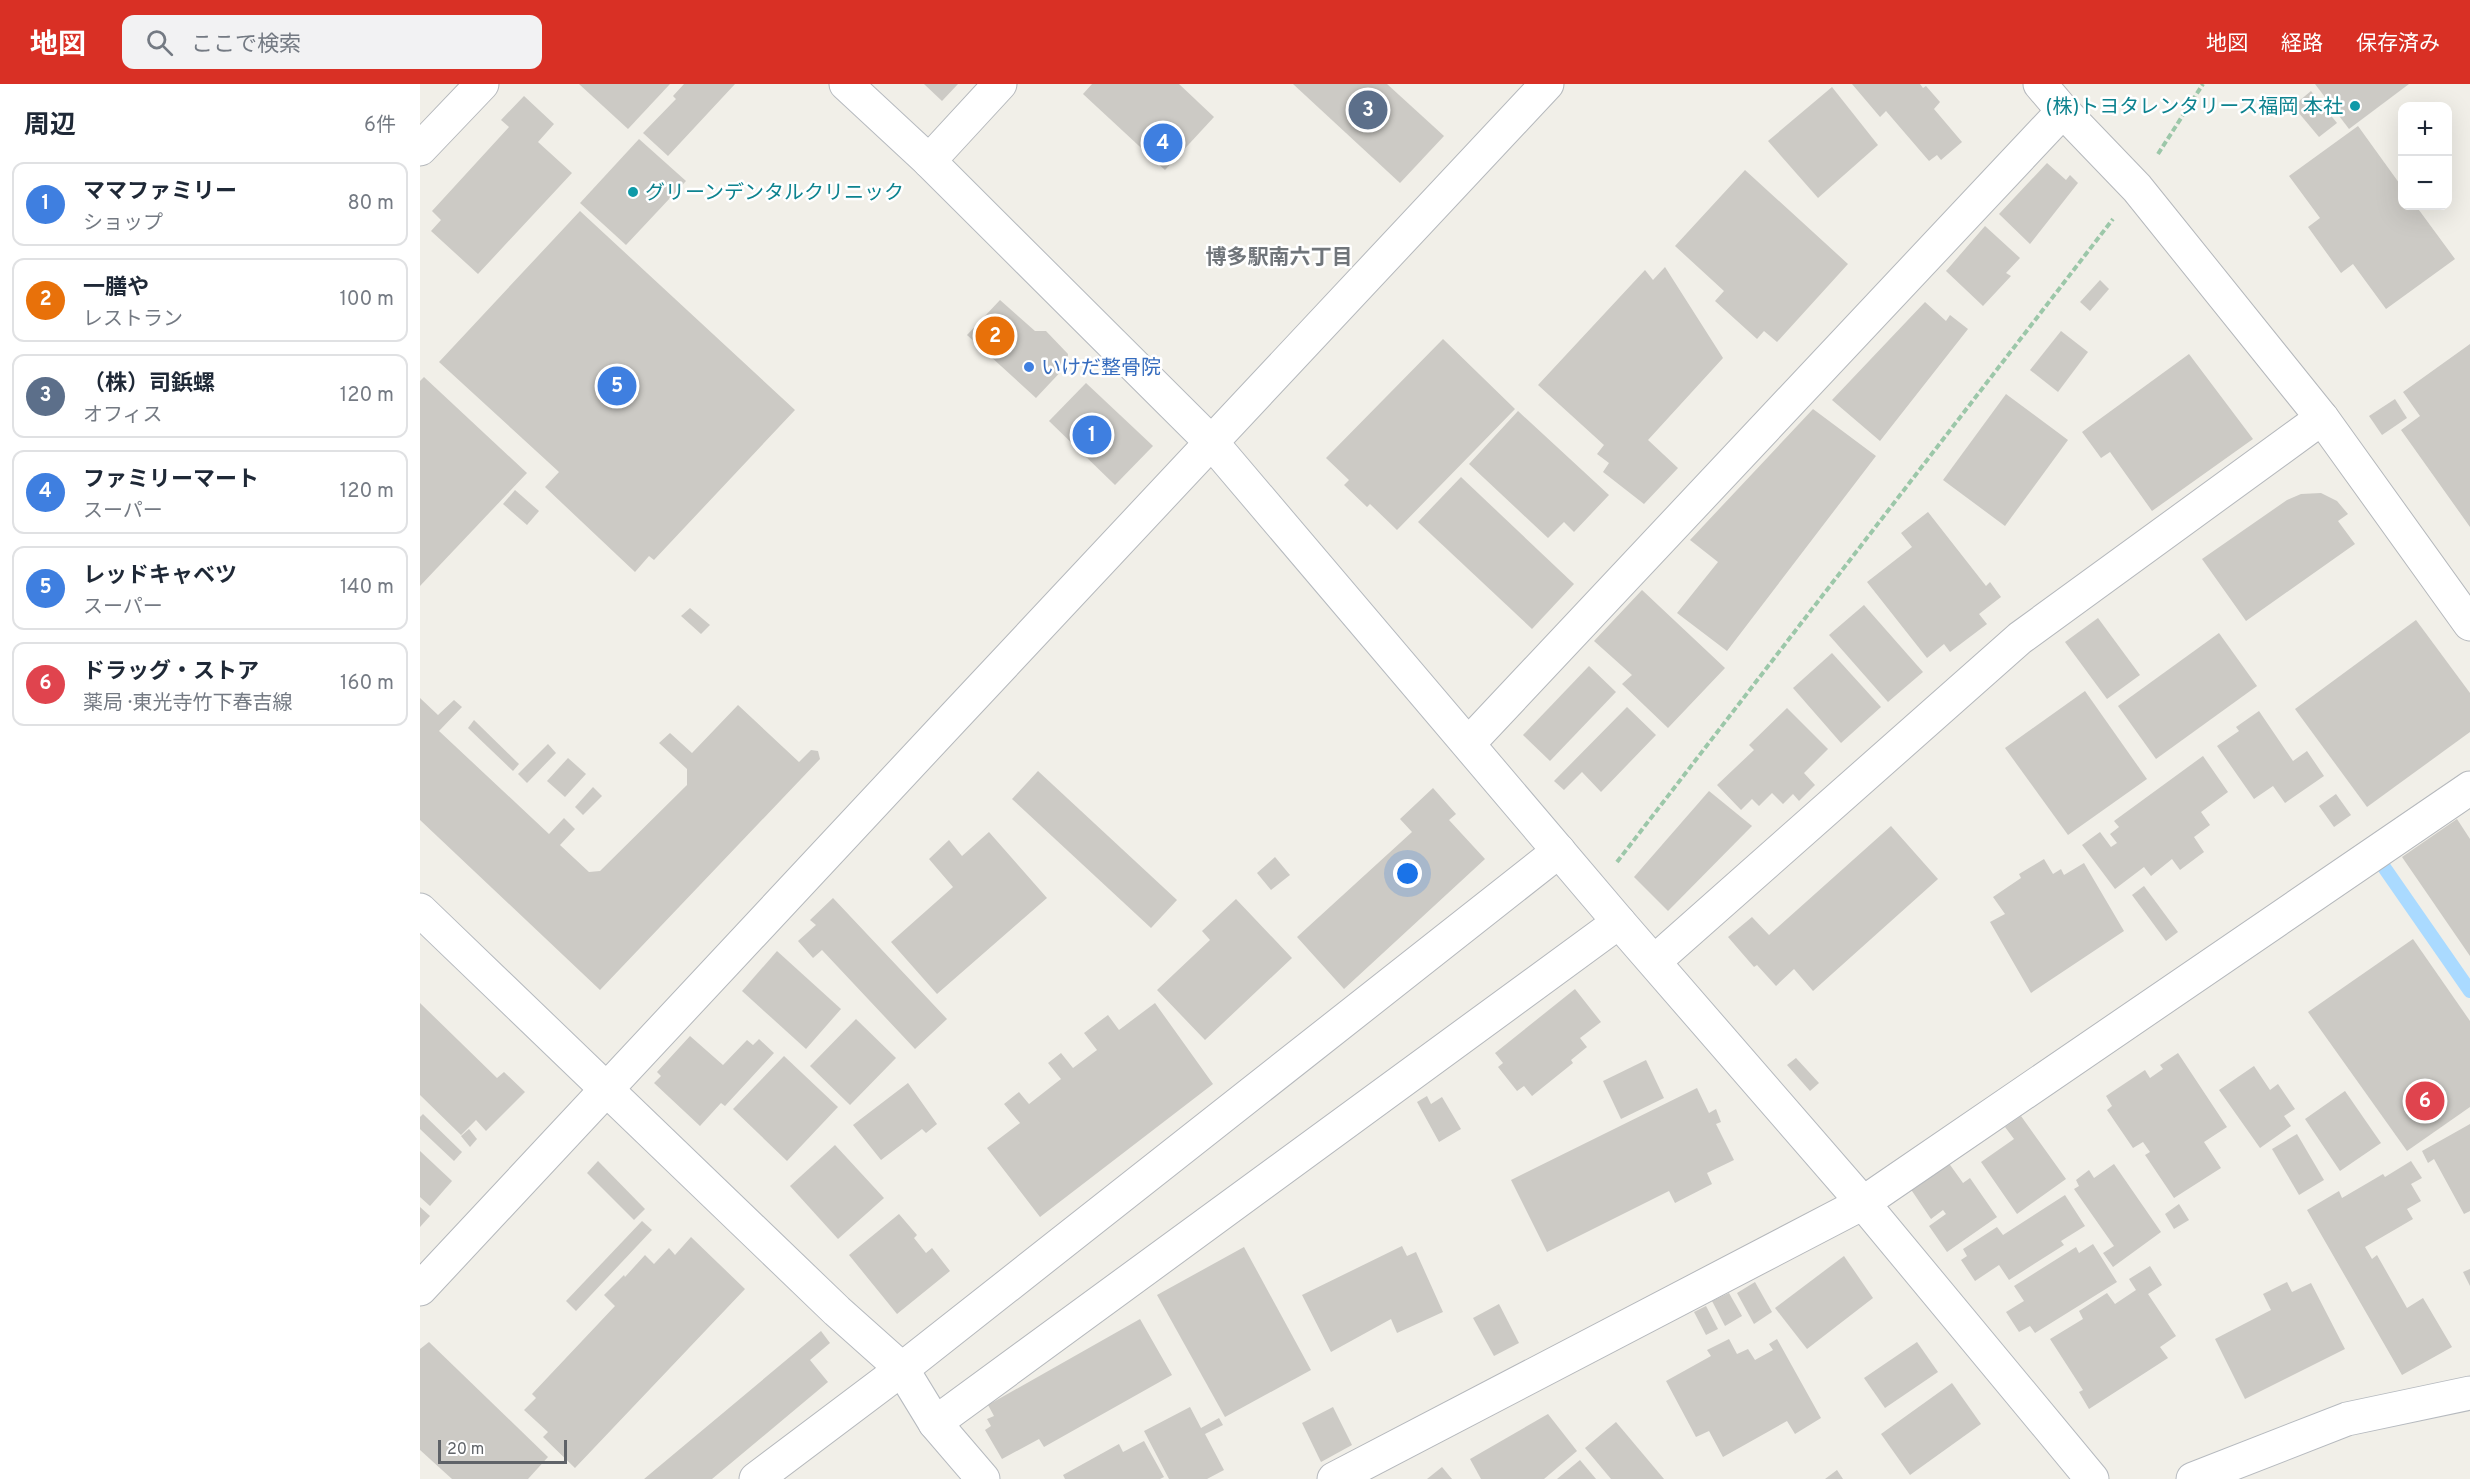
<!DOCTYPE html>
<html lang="ja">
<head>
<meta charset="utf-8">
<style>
	:root { --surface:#fff; --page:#f2f2f3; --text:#1f2937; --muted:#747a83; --line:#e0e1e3; --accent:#d93025 }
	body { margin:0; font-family:Overpass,"Noto Sans JP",sans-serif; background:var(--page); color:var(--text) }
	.controls { position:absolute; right:18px; top:18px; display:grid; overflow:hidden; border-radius:12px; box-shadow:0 6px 24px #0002 }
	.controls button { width:54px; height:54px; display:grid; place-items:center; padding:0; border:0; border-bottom:2px solid var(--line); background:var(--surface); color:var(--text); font:30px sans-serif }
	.scale { position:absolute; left:18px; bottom:15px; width:129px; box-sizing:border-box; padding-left:6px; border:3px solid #5f6368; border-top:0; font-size:16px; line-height:21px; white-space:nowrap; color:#5f6368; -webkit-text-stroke:4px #fff; paint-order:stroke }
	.you { position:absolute; left:988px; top:790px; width:21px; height:21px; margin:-15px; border:4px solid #fff; border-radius:50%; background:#1a73e8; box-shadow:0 0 0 9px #1a73e833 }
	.badge { display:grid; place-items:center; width:39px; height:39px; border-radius:50%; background:var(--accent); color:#fff; font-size:20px; font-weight:700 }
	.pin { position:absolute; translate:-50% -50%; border:3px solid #fff; box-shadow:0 2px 6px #0006 }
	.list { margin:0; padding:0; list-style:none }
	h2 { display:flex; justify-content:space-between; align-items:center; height:78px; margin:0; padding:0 24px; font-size:26px }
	h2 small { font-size:20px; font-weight:400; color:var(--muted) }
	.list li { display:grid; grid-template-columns:39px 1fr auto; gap:18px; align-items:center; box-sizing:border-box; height:84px; margin:0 12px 12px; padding:0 12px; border:2px solid var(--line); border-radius:12px }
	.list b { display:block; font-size:22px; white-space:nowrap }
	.list p { margin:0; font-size:20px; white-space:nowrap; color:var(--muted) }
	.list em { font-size:20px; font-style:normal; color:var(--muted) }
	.icon { flex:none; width:33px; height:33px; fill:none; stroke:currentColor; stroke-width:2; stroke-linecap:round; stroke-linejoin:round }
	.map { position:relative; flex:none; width:2050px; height:1395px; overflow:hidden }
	header { display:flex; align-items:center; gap:36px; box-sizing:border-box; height:84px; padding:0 30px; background:var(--accent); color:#fff }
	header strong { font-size:28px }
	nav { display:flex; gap:33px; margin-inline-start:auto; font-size:21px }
	.search { width:420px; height:54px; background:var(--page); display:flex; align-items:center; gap:15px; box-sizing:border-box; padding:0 21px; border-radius:12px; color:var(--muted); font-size:22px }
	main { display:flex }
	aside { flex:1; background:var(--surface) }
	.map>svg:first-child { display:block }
</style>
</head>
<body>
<header>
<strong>地図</strong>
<div class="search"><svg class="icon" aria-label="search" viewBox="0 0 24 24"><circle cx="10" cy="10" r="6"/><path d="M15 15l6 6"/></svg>ここで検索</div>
<nav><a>地図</a><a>経路</a><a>保存済み</a></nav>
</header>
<main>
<aside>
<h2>周辺<small>6件</small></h2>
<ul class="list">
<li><span class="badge" style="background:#3f7fe0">1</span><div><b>ママファミリー</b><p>ショップ</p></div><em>80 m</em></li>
<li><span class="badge" style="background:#e8710a">2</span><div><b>一膳や</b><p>レストラン</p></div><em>100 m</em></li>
<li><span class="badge" style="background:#5c6f8a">3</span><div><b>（株）司鋲螺</b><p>オフィス</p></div><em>120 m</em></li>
<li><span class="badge" style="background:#3f7fe0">4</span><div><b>ファミリーマート</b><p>スーパー</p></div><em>120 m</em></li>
<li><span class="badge" style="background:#3f7fe0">5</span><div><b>レッドキャベツ</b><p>スーパー</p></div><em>140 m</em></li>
<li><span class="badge" style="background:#e0444e">6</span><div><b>ドラッグ・ストア</b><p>薬局 · 東光寺竹下春吉線</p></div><em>160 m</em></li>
</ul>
</aside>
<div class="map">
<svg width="2050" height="1395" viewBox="0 0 2050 1395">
	<rect width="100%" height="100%" fill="#f1efe8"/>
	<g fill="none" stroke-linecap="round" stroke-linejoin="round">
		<!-- stream -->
		<path stroke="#aadaff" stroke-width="14" d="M 1959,776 L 2050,907"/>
	</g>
	<!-- building -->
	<g fill="#cccac5">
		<path d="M 159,0 L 250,0 L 208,45 Z"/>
		<path d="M 264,0 L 315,0 L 248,72 L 223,49 L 256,15 L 253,12 Z"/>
		<path d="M 504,0 L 538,0 L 522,17 Z"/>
		<path d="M 672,0 L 759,0 L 794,33 L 745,86 L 663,10 Z"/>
		<path d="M 873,0 L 967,0 L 1024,52 L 980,99 Z"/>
		<path d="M 1432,0 L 1500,0 L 1503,4 L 1506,2 L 1520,18 L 1514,25 L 1542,58 L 1521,76 L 1517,71 L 1509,77 L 1466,27 L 1460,33 Z"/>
		<path d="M 1895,0 L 1989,0 L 1929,45 Z"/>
		<path d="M 1412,3 L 1458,61 L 1398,114 L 1348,57 Z"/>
		<path d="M 1891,7 L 1917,39 L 1899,53 L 1873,22 Z"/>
		<path d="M 104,12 L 134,40 L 118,58 L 152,89 L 58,190 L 11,147 L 21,136 L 12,127 L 89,43 L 81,36 Z"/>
		<path d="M 1938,42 L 1982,103 L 1982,122 L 1996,122 L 2035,175 L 1966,225 L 1933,180 L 1921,189 L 1888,143 L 1900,134 L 1869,92 Z"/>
		<path d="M 219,55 L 266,97 L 206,161 L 160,119 Z"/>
		<path d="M 1627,79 L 1646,96 L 1650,91 L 1658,99 L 1610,160 L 1579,130 Z"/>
		<path d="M 1325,86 L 1428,180 L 1357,258 L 1344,247 L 1337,255 L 1295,217 L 1304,207 L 1255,162 Z"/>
		<path d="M 160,127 L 375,326 L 234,476 L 229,472 L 215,488 L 125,403 L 139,388 L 19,278 Z"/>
		<path d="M 1565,142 L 1600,174 L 1586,189 L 1591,192 L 1563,222 L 1526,187 Z"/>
		<path d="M 1245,183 L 1303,274 L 1228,356 L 1258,384 L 1224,420 L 1183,388 L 1189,379 L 1177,370 L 1184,361 L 1118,301 L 1225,186 L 1233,196 Z"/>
		<path d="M 1680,196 L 1689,205 L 1670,227 L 1660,218 Z"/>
		<path d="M 580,216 L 615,247 L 626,247 L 648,270 L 647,281 L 616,314 L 547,251 Z"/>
		<path d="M 1505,218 L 1526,237 L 1530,231 L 1548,245 L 1460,357 L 1412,316 Z"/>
		<path d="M 1641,247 L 1668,268 L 1638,308 L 1610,286 Z"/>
		<path d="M 1023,255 L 1095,325 L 977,446 L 950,420 L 947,423 L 924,401 L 929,396 L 906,374 Z"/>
		<path d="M 2050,260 L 2050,443 L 1981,346 L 2000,332 L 1983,308 Z"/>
		<path d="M 1769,270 L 1833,355 L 1732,427 L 1690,368 L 1681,374 L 1662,348 Z"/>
		<path d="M 4,293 L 107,389 L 0,502 L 0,297 Z"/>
		<path d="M 666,299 L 733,362 L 695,401 L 629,337 Z"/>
		<path d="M 1586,310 L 1648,356 L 1585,442 L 1523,396 Z"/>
		<path d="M 1975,315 L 1987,334 L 1962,351 L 1949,332 Z"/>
		<path d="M 1393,325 L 1456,372 L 1307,567 L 1257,529 L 1298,478 L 1270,456 Z"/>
		<path d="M 1098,327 L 1189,411 L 1154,448 L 1144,438 L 1128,454 L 1049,380 Z"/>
		<path d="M 1041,393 L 1154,500 L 1112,545 L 998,438 Z"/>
		<path d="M 95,406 L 119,427 L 107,441 L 83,420 Z"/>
		<path d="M 1901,409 L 1917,417 L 1928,430 L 1918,437 L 1935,460 L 1826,537 L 1782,475 L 1867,416 L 1881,410 Z"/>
		<path d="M 1508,428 L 1566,502 L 1570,498 L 1581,513 L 1559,530 L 1567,540 L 1530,568 L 1524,560 L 1507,574 L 1447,498 L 1492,463 L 1481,449 Z"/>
		<path d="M 1222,506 L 1305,584 L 1248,644 L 1202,600 L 1212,591 L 1174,557 Z"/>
		<path d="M 1444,521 L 1503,588 L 1468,618 L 1409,551 Z"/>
		<path d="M 270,524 L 290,541 L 281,550 L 261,532 Z"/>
		<path d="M 1678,534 L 1720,591 L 1687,615 L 1645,558 Z"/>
		<path d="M 1996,536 L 2050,609 L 2050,648 L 1947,723 L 1875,625 Z"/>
		<path d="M 1799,549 L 1837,602 L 1736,675 L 1698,622 Z"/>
		<path d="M 1412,569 L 1461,623 L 1421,659 L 1373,604 Z"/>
		<path d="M 1169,582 L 1196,608 L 1130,677 L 1103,651 Z"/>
		<path d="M 1665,607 L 1727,695 L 1648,751 L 1585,664 Z"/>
		<path d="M 0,614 L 18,631 L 34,616 L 42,623 L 19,647 L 129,750 L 144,734 L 155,745 L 140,761 L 169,788 L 180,787 L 267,701 L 267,685 L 239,659 L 250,649 L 272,669 L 318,621 L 379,678 L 391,666 L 398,667 L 400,675 L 180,906 L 0,736 Z"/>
		<path d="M 1207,623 L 1236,651 L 1181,708 L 1162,688 L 1144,706 L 1134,697 Z"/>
		<path d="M 1367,624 L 1408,665 L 1384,689 L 1395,701 L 1379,717 L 1373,710 L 1363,720 L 1352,709 L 1339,722 L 1332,715 L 1321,726 L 1297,701 L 1334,666 L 1329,661 Z"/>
		<path d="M 1839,627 L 1873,677 L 1887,667 L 1904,692 L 1865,719 L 1853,702 L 1834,715 L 1797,662 L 1819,647 L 1816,643 Z"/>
		<path d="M 54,636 L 99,680 L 93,687 L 48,644 Z"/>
		<path d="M 128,660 L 136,669 L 107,699 L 98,690 Z"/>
		<path d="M 1783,672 L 1808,708 L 1781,728 L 1790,741 L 1774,753 L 1784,768 L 1760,786 L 1752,775 L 1731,792 L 1724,783 L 1695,805 L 1662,761 L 1680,748 L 1691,763 L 1697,759 L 1690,750 L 1699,743 L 1694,737 Z"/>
		<path d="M 148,674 L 166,690 L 145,713 L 127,697 Z"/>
		<path d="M 618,687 L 757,816 L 731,844 L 592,715 Z"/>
		<path d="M 173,703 L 182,712 L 163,731 L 155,723 Z"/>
		<path d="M 1013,704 L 1036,730 L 1029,736 L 1065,775 L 924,905 L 877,853 L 992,748 L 980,735 Z"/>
		<path d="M 1289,707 L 1332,742 L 1248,827 L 1214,793 Z"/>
		<path d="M 1916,710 L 1931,731 L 1914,743 L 1899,722 Z"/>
		<path d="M 2037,735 L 2050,755 L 2050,872 L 1982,773 Z"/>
		<path d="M 1471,742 L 1518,795 L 1393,907 L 1374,885 L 1356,902 L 1337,881 L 1334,883 L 1308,853 L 1332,833 L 1349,851 Z"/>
		<path d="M 569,748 L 627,814 L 517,910 L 471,858 L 533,803 L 509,775 L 529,756 L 542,772 Z"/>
		<path d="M 855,773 L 870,791 L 851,806 L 837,789 Z"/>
		<path d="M 1624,775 L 1633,790 L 1641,785 L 1644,791 L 1664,779 L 1704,847 L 1611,909 L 1570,838 L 1585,830 L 1573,813 L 1601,794 L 1599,790 Z"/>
		<path d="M 1724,802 L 1758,848 L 1746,857 L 1712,811 Z"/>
		<path d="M 413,814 L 527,935 L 495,965 L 402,866 L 393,874 L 378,857 L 396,841 L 390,836 Z"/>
		<path d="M 816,815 L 872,874 L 785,956 L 737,906 L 790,856 L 782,847 Z"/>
		<path d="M 1993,855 L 2050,937 L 2050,1023 L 1987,1067 L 1888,928 Z"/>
		<path d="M 357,867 L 421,925 L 386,965 L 322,907 Z"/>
		<path d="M 1155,905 L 1181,938 L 1160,954 L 1167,963 L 1151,976 L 1153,979 L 1112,1012 L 1104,1002 L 1097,1007 L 1078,983 L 1083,979 L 1075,969 Z"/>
		<path d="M 0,919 L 77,994 L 84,988 L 105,1008 L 66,1047 L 56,1036 L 41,1051 L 0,1011 Z"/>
		<path d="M 735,919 L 793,1000 L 620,1133 L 567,1064 L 600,1039 L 584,1020 L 599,1008 L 609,1020 L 641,995 L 628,979 L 641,969 L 653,984 L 677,966 L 664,949 L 688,931 L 699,946 Z"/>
		<path d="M 436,935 L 476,974 L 430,1021 L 390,982 Z"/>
		<path d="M 270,952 L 303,981 L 327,956 L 333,961 L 339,955 L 354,969 L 305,1022 L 301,1019 L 280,1042 L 234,999 L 241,992 L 237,988 Z"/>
		<path d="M 1758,969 L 1807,1043 L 1784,1058 L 1801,1084 L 1754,1114 L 1725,1071 L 1730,1068 L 1723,1058 L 1713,1064 L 1687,1026 L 1692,1022 L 1686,1012 L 1725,986 L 1730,994 L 1743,985 L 1740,981 Z"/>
		<path d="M 364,972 L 418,1023 L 367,1077 L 313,1025 Z"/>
		<path d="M 1376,974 L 1399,999 L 1390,1007 L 1367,981 Z"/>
		<path d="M 1226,976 L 1244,1014 L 1201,1035 L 1183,997 Z"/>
		<path d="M 1834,982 L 1850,1006 L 1858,1000 L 1875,1025 L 1864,1032 L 1871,1042 L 1840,1064 L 1799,1006 Z"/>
		<path d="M 488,999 L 517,1040 L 506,1049 L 502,1045 L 461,1076 L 433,1041 Z"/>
		<path d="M 1277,1004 L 1289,1029 L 1296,1025 L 1301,1038 L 1296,1040 L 1314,1076 L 1287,1089 L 1292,1100 L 1255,1119 L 1249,1107 L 1127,1168 L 1091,1096 Z"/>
		<path d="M 1925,1007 L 1961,1059 L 1920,1087 L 1885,1035 Z"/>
		<path d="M 1007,1012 L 1011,1020 L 1022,1013 L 1041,1045 L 1019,1058 L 997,1018 Z"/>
		<path d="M 3,1030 L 42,1068 L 34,1077 L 0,1045 L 0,1033 Z"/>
		<path d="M 1601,1032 L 1646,1095 L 1597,1130 L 1561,1078 L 1594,1055 L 1585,1043 Z"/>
		<path d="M 2050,1040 L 2050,1127 L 2044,1130 L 2014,1075 L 2008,1079 L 2002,1067 Z"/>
		<path d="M 49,1045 L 57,1055 L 50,1063 L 41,1052 Z"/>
		<path d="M 1877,1050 L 1904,1096 L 1879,1111 L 1852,1065 Z"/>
		<path d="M 415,1061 L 464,1114 L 418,1155 L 370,1102 Z"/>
		<path d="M 0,1067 L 32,1097 L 10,1122 L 0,1113 Z"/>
		<path d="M 178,1077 L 225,1125 L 214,1136 L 167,1089 Z"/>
		<path d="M 1991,1077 L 2002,1094 L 1991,1100 L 2001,1117 L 1987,1125 L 1993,1135 L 1945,1163 L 1952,1175 L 1957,1171 L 1987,1224 L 2003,1214 L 2032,1263 L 1982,1291 L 1887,1126 L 1919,1107 L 1922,1114 L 1963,1090 L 1965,1093 Z"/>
		<path d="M 1528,1078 L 1543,1099 L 1550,1094 L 1577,1133 L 1527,1168 L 1509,1142 L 1526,1130 L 1523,1126 L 1511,1135 L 1490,1104 Z"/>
		<path d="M 1694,1080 L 1741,1148 L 1693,1183 L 1683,1169 L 1694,1162 L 1654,1105 L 1659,1102 L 1656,1096 L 1669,1086 L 1674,1094 Z"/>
		<path d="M 1645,1111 L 1665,1142 L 1641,1157 L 1644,1161 L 1589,1196 L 1579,1181 L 1555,1197 L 1541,1176 L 1547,1172 L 1543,1165 L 1577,1143 L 1583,1151 Z"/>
		<path d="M 1759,1120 L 1769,1136 L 1754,1145 L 1745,1130 Z"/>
		<path d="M 0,1123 L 10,1132 L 0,1143 Z"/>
		<path d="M 479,1130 L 497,1151 L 494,1154 L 506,1169 L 512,1164 L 530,1187 L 477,1230 L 429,1171 Z"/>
		<path d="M 222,1137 L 232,1146 L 156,1227 L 146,1217 Z"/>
		<path d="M 271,1153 L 325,1205 L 155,1384 L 123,1353 L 128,1348 L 104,1326 L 116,1314 L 112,1310 L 195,1222 L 184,1211 L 204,1191 L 205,1193 L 225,1171 L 234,1180 L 249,1164 L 255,1171 Z"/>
		<path d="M 1673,1160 L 1697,1198 L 1615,1249 L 1610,1242 L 1599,1248 L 1586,1228 L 1604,1217 L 1594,1202 L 1656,1163 L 1659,1169 Z"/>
		<path d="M 982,1162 L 987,1172 L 996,1168 L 1023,1228 L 977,1249 L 971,1235 L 911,1268 L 882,1211 Z"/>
		<path d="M 824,1163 L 891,1286 L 805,1333 L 737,1211 Z"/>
		<path d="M 1424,1172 L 1453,1214 L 1387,1265 L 1355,1224 Z"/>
		<path d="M 1730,1182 L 1742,1201 L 1728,1210 L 1756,1252 L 1740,1263 L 1748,1274 L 1669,1325 L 1659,1308 L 1663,1306 L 1630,1255 L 1663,1235 L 1659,1227 L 1687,1209 L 1695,1220 L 1716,1206 L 1709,1195 Z"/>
		<path d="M 2050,1185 L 2050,1202 L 2043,1188 Z"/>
		<path d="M 1335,1198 L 1352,1228 L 1334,1240 L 1317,1209 Z"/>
		<path d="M 1867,1198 L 1872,1208 L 1891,1199 L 1925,1265 L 1825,1315 L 1795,1255 L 1851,1226 L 1843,1210 Z"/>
		<path d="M 1309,1209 L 1322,1232 L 1305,1242 L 1292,1217 Z"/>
		<path d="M 1079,1220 L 1099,1259 L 1074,1272 L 1053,1234 Z"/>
		<path d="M 1286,1222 L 1298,1245 L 1286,1251 L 1274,1228 Z"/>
		<path d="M 720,1235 L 752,1291 L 624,1363 L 619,1355 L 582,1375 L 565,1346 L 571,1342 L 567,1335 L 574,1332 L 568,1321 Z"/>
		<path d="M 401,1247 L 410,1259 L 390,1276 L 408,1298 L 292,1395 L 224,1395 Z"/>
		<path d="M 1309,1255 L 1317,1270 L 1328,1265 L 1335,1276 L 1353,1266 L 1349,1260 L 1357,1255 L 1401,1334 L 1375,1350 L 1367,1337 L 1303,1373 L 1289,1347 L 1276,1353 L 1246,1297 L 1291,1272 L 1287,1266 Z"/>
		<path d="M 9,1258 L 128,1373 L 108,1395 L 32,1395 L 0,1366 L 0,1265 Z"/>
		<path d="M 1497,1258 L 1518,1288 L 1465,1324 L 1444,1294 Z"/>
		<path d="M 1532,1299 L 1561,1340 L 1490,1391 L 1461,1350 Z"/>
		<path d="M 770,1323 L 781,1344 L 799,1334 L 803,1341 L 785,1350 L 804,1386 L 787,1395 L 749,1395 L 724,1347 Z"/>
		<path d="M 913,1323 L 932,1361 L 901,1378 L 882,1339 Z"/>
		<path d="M 1128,1330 L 1157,1367 L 1124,1395 L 1061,1395 L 1050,1375 Z"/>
		<path d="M 1196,1338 L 1244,1395 L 1191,1395 L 1165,1364 Z"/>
		<path d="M 724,1357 L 744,1393 L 740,1395 L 645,1395 L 643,1391 L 699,1360 L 703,1368 Z"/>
		<path d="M 1160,1376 L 1176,1395 L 1137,1395 Z"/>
		<path d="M 1022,1383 L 1032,1395 L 1007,1395 Z"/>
		<path d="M 1417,1386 L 1423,1395 L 1405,1395 Z"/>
	</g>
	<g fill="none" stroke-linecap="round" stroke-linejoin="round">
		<defs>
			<g id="street">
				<path d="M 1620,0 L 1643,27 L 1717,104 L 1902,334 L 2050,540"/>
				<path d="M 0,65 L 62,0"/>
				<path d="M 509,77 L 580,0"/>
				<path d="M 1049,659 L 1643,27"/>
				<path d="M 1235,877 L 1600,554 L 1902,334"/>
				<path d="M 0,1205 C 373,801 753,403 1127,0"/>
				<path d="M 515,1339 L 1199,838"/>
				<path d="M 336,1395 L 482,1285 L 1139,767"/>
				<path d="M 914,1395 L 1443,1119 L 2050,704"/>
			</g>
			<g id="secondary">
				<path d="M 426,0 L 509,77 L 793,360 L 1199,838 L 1443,1119 L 1672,1395"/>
				<path d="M 0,826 L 417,1227 L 482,1285 L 515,1339 L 563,1395"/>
				<path d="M 1773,1395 L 1927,1335 L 2050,1309"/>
			</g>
		</defs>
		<!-- street casing -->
		<use href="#street" stroke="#b5b8bc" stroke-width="35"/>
		<!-- secondary casing -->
		<use href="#secondary" stroke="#b6babf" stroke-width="35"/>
		<!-- path -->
		<g stroke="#9cc7a9" stroke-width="4" stroke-dasharray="6 3" stroke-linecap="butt">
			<path d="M 1738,70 L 1783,0"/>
			<path d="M 1197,778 L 1693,135"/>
		</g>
		<!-- street -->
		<use href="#street" stroke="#fff" stroke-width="33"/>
		<!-- secondary -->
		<use href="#secondary" stroke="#fff" stroke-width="33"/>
	</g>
	<!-- markers -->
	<g fill="#0f9aa8" stroke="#fff" stroke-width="2">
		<circle cx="1935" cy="22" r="6"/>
		<circle cx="213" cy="108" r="6"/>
	</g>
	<circle fill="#3f7fe0" stroke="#fff" stroke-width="2" cx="609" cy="283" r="6"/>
	<g text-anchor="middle" stroke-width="5" stroke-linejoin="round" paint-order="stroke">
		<!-- culture labels -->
		<g font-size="20" fill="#0d838f" stroke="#fff" text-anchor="end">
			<text x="1923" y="29">(株)トヨタレンタリース福岡 本社</text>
			<text x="225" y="115" text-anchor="start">グリーンデンタルクリニック</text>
		</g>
		<!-- shop labels -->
		<g font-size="20" fill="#366cbe" stroke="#fff" text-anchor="start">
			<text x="621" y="290">いけだ整骨院</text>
		</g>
		<!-- neighbourhood labels -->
		<g font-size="21" font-weight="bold" fill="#70757a" stroke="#fff">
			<text x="859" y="180">博多駅南六丁目</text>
		</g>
	</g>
</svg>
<div class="controls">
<button>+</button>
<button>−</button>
</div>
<div class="scale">20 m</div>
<div class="you"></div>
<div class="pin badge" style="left:672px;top:351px;background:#3f7fe0">1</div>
<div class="pin badge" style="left:575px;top:252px;background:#e8710a">2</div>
<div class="pin badge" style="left:948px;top:26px;background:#5c6f8a">3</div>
<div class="pin badge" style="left:743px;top:59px;background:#3f7fe0">4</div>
<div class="pin badge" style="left:197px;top:302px;background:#3f7fe0">5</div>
<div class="pin badge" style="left:2005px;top:1017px;background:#e0444e">6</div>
</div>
</main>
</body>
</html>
